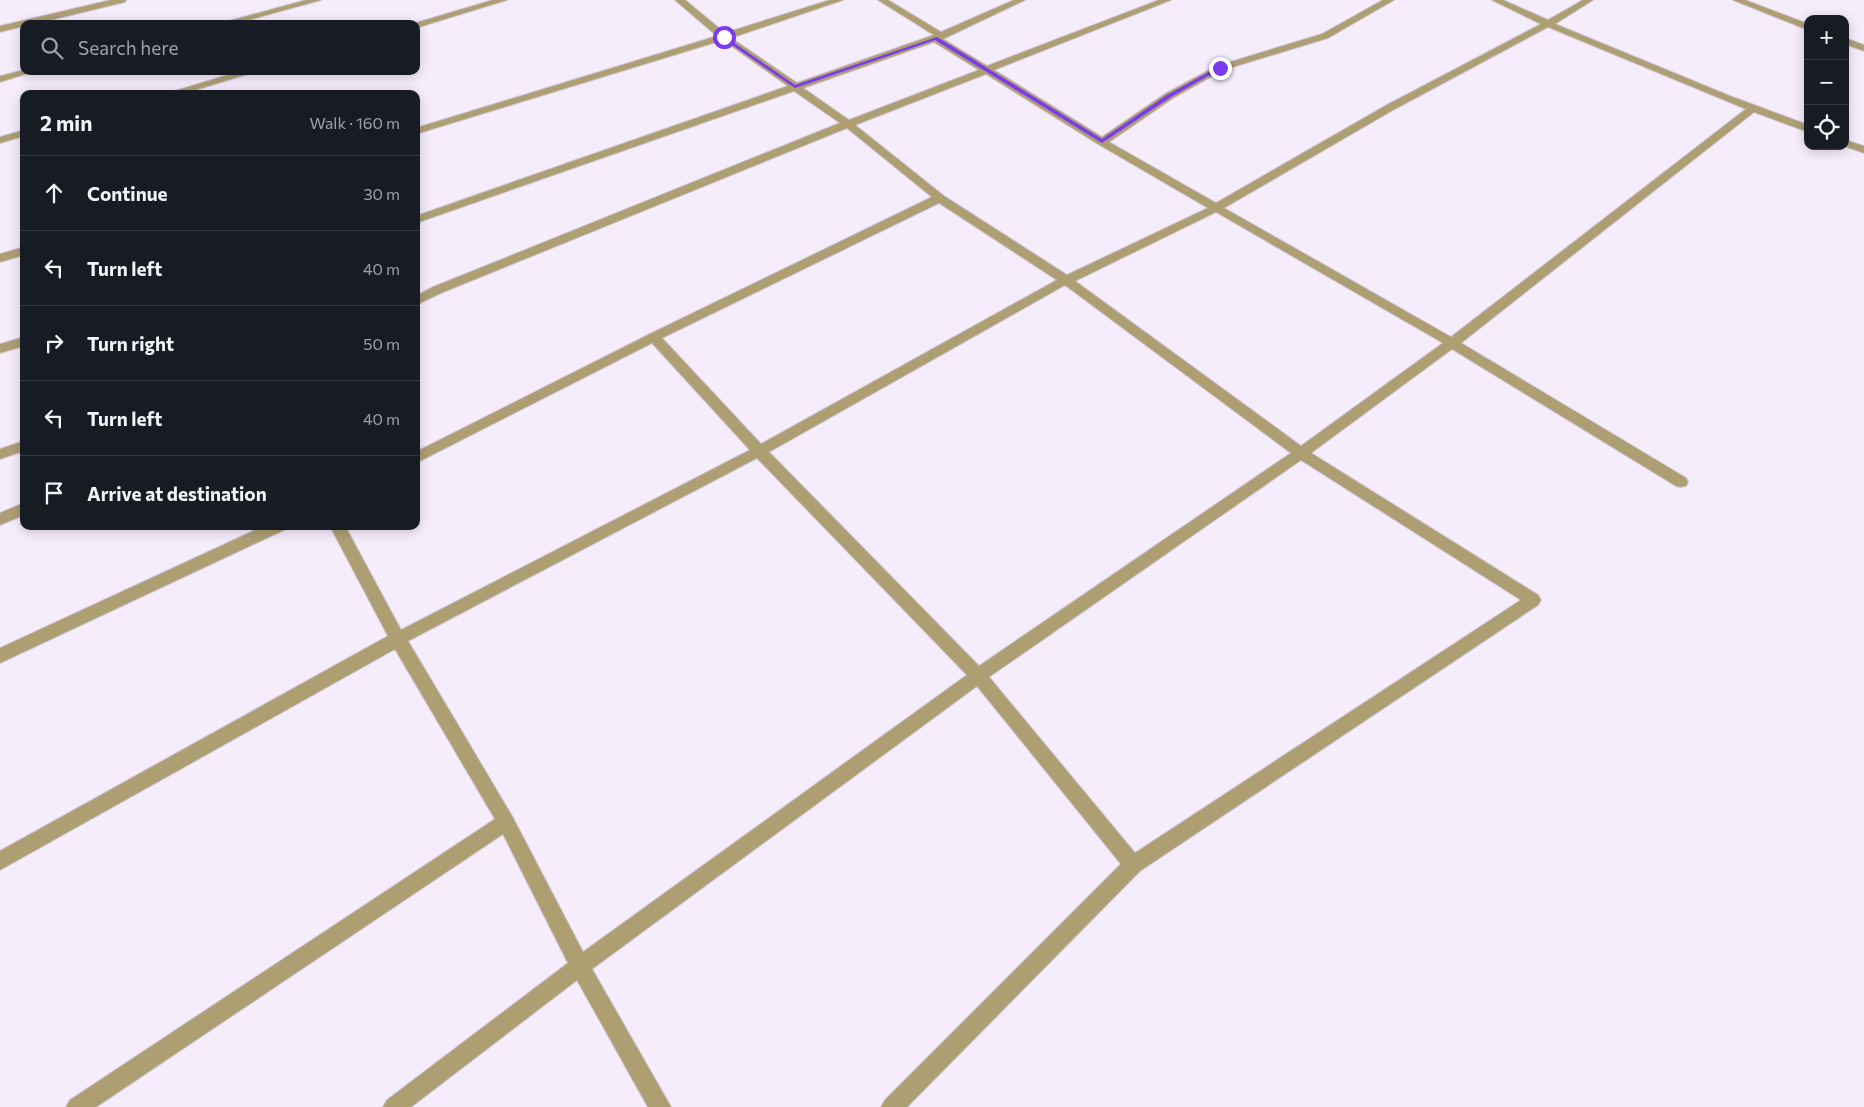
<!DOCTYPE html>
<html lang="en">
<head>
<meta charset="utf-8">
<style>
	:root { --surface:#171b24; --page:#20242c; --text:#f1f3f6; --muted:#9ea1a6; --line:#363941 }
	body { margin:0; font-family:Commissioner,sans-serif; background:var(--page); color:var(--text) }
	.controls { position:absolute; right:15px; top:15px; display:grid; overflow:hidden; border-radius:10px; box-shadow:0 2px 12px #0003 }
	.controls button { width:45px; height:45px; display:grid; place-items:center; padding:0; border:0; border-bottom:1px solid var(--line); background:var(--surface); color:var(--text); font:25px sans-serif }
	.stop { position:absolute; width:15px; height:15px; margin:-11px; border:4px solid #7c3aed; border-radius:50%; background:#fff }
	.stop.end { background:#7c3aed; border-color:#fff; box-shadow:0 1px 5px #0008 }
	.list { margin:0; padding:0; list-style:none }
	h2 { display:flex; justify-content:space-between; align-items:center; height:65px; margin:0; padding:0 20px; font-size:21px }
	h2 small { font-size:16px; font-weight:400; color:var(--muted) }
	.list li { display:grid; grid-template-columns:32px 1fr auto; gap:15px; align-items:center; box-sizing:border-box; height:75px; padding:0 20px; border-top:1px solid var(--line) }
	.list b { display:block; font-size:19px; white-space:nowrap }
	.list em { font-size:16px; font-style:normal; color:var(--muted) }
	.icon { flex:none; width:28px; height:28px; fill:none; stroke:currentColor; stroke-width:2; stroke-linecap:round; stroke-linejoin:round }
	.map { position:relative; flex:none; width:1864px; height:1107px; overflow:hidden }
	.search { position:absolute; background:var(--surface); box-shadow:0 2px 12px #0003; left:20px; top:20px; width:400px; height:55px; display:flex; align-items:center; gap:12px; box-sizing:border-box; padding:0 18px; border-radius:10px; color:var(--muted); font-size:19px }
	.panel { position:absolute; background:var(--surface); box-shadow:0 2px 12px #0003; left:20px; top:90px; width:400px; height:440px; border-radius:10px }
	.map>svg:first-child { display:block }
</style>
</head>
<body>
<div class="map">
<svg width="1864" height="1107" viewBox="0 0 1864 1107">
	<rect width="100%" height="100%" fill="#f5ecfc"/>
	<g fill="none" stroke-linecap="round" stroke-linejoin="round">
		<defs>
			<g id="minor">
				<path d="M 111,0 L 126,0 L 125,2 L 34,24 L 24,24 L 24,26 L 0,32 L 0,26 Z"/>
				<path d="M 306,0 L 321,0 L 234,24 L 218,24 Z"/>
				<path d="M 493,0 L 507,0 L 419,27 L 416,28 L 416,24 L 412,24 Z"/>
				<path d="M 675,0 L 685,0 L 725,33 L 830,0 L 843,0 L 731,38 L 797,83 L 934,35 L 878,0 L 888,0 L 941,32 L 1014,0 L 1025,0 L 943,39 L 987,66 L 1159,0 L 1171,0 L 994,70 L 1102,137 L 1165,94 L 1217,66 L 1322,34 L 1383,0 L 1394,0 L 1328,38 L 1223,70 L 1173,98 L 1109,142 L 1216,203 L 1385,106 L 1541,24 L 1492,0 L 1503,0 L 1548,20 L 1583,0 L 1593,0 L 1555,24 L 1730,96 L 1808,125 L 1808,132 L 1754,112 L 1461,343 L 1686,478 L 1688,482 L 1686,486 L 1681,487 L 1676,486 L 1452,349 L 1311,453 L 1538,595 L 1541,600 L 1538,605 L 1140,871 L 907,1107 L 881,1107 L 885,1100 L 1121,864 L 977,686 L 592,969 L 671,1107 L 648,1107 L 577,980 L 411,1107 L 383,1107 L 387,1100 L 568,963 L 503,834 L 96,1107 L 66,1107 L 70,1100 L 495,819 L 395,649 L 0,870 L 0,851 L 388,636 L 330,526 L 345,526 L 401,630 L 750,450 L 652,343 L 416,463 L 416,452 L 650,334 L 932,197 L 847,128 L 441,293 L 416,305 L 416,296 L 433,287 L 840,123 L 794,91 L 416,223 L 416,216 L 788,86 L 723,40 L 416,134 L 416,128 L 717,36 ZM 1548,27 L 1746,109 L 1451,337 L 1224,208 L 1393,110 ZM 934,42 L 979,70 L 849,120 L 803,88 ZM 986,74 L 1098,144 L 1208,208 L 1067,275 L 944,196 L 855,125 ZM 939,203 L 1057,280 L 761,444 L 662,338 ZM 1216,212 L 1443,343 L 1301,446 L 1075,281 ZM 1065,285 L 1291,453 L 979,666 L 769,452 ZM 757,458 L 967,675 L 583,952 L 512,816 L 408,641 ZM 1301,460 L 1521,600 L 1135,853 L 989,677 Z"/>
				<path d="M 1733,0 L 1745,0 L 1808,24 L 1808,30 Z"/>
				<path d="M 1845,38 L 1864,45 L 1864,51 L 1845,44 Z"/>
				<path d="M 24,70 L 24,71 L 35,71 L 0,82 L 0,76 Z"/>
				<path d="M 241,71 L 258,71 L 182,94 L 165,94 Z"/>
				<path d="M 24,130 L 24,136 L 0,143 L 0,137 Z"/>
				<path d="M 1845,140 L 1864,146 L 1864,153 L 1844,146 Z"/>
				<path d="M 24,247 L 24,255 L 0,262 L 0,254 Z"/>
				<path d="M 24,337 L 24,346 L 0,353 L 0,344 Z"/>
				<path d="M 24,441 L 24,451 L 0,459 L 0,449 Z"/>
				<path d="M 24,503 L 24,515 L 0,525 L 0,513 Z"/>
				<path d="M 264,526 L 286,526 L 284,530 L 0,663 L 0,648 Z"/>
			</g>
		</defs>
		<!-- minor casing -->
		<use href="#minor" stroke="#cec6d5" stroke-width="2"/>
		<!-- minor -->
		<use href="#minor" fill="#ae9f73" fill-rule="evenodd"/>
	</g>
	<!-- route -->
	<path fill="#7c3aed" d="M 724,36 L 795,85 L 937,37 L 1102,139 L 1167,95 L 1218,67 L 1222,68 L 1171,97 L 1102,143 L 935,40 L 795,88 L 722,38 Z"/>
</svg>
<div class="controls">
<button>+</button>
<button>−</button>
<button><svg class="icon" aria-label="locate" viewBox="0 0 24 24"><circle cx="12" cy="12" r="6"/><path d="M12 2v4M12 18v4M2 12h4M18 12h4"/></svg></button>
</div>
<div class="stop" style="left:724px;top:37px"></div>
<div class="stop end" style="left:1220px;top:68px"></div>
<div class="search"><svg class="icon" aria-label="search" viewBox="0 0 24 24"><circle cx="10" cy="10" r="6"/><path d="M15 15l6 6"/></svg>Search here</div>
<section class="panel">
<h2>2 min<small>Walk · 160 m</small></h2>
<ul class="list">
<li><svg class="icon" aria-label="ahead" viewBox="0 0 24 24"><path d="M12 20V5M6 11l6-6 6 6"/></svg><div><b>Continue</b></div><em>30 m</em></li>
<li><svg class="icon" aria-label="left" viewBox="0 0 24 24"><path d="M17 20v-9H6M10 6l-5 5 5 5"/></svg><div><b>Turn left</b></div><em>40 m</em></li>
<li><svg class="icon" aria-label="right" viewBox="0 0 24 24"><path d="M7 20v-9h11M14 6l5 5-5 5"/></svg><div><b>Turn right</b></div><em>50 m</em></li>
<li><svg class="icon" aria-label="left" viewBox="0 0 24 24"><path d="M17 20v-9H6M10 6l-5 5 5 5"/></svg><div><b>Turn left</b></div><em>40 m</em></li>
<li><svg class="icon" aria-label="arrive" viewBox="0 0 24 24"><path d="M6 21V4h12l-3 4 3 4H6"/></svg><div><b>Arrive at destination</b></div></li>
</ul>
</section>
</div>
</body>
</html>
